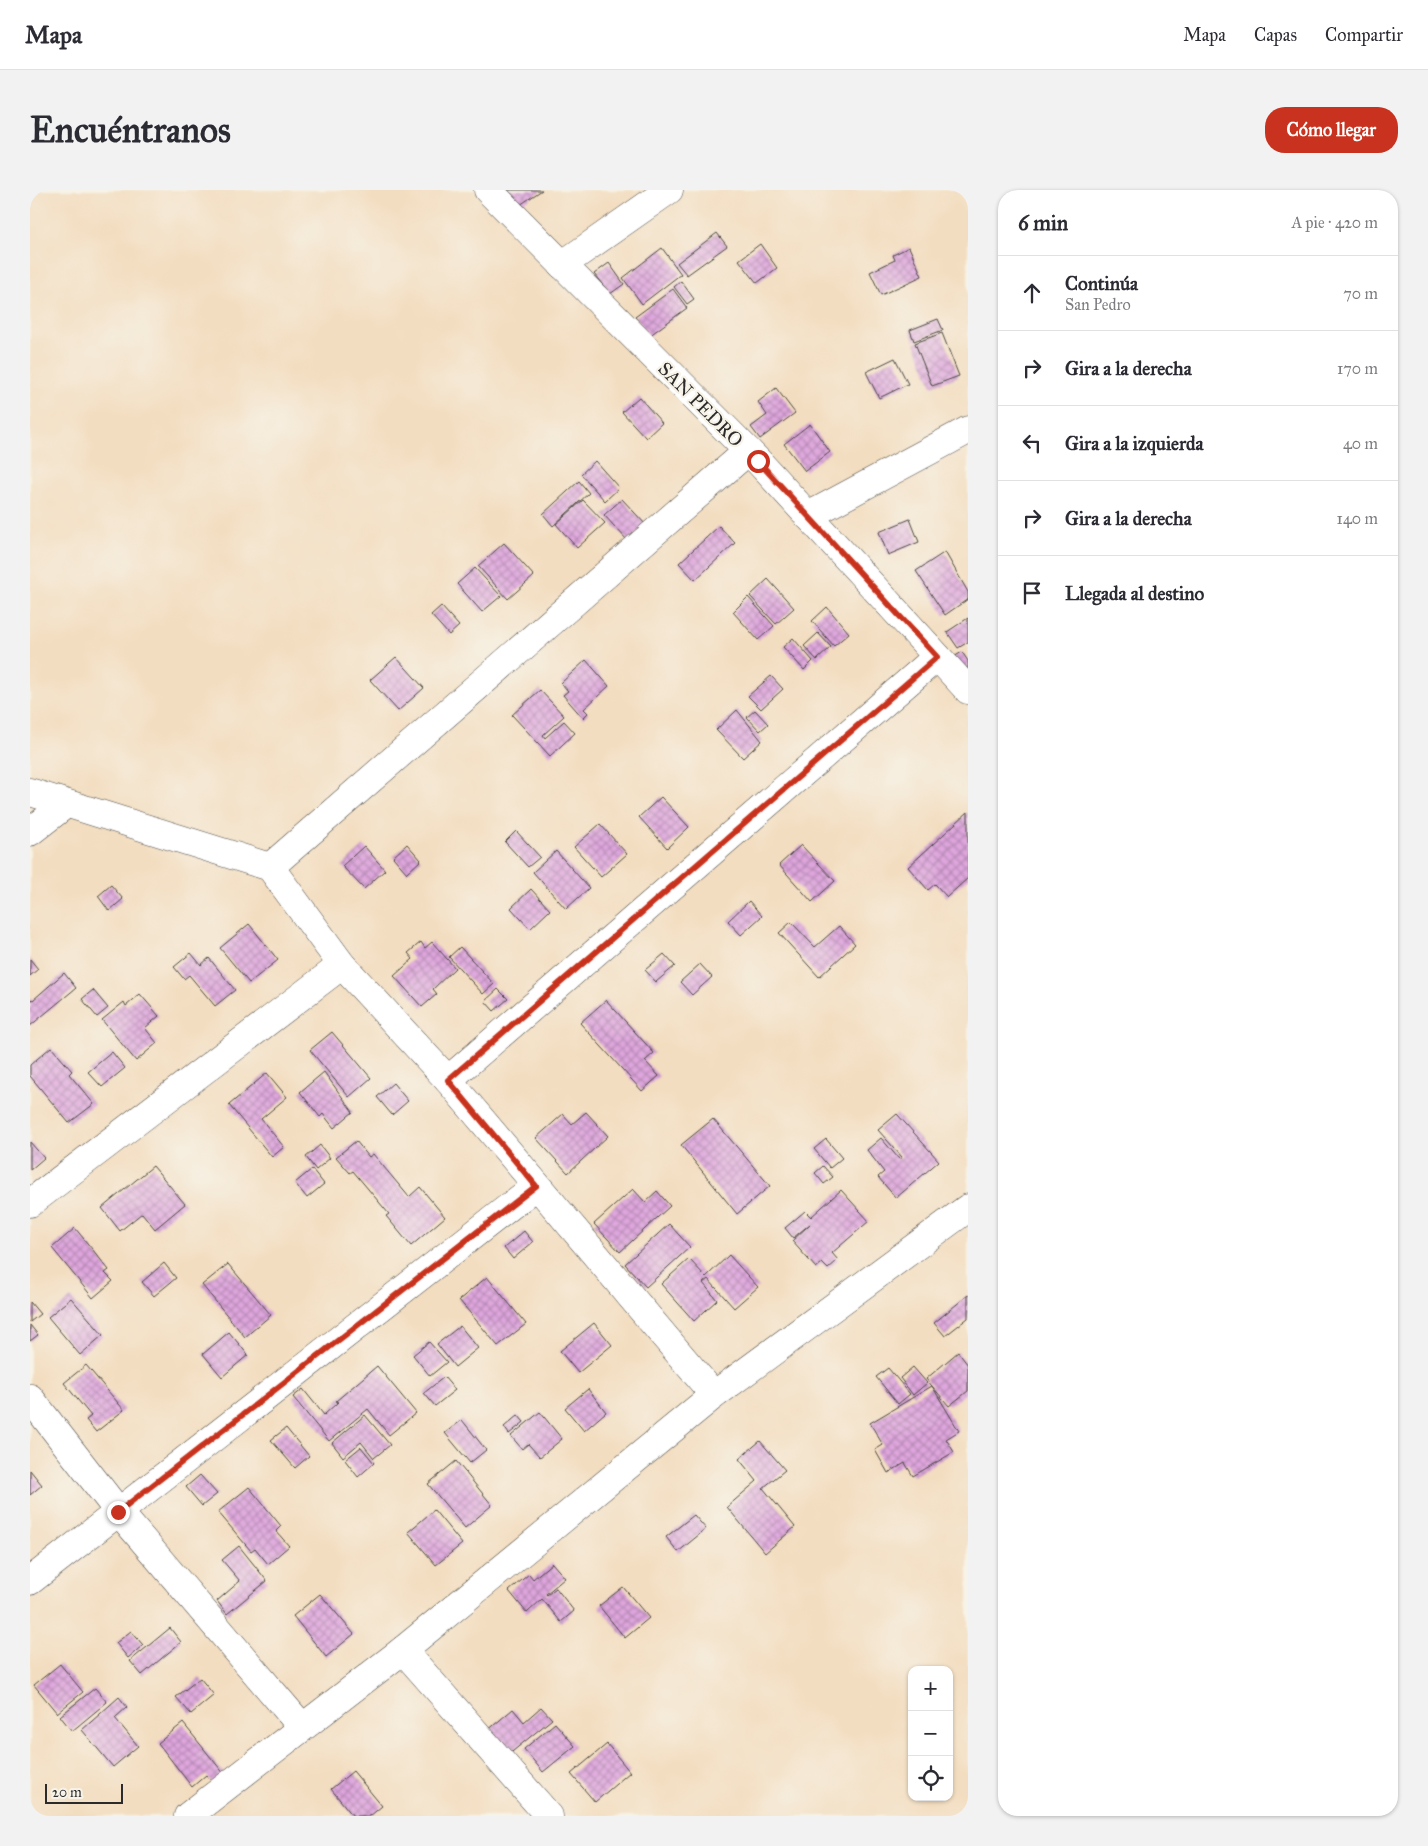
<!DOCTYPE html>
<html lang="es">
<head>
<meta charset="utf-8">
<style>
	:root { --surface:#fff; --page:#f2f2f3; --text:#2b2b33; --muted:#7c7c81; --line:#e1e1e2; --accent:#c8321e }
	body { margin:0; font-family:"IM FELL Great Primer",serif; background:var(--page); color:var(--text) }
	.controls { position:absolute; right:15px; bottom:15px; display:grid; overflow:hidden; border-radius:10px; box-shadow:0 1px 4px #0004 }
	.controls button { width:45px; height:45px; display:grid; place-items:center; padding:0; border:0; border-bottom:1px solid var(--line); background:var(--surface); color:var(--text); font:25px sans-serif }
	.scale { position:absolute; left:15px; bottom:12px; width:78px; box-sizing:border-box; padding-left:5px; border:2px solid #2b2b2b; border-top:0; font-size:14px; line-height:18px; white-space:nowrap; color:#2b2b2b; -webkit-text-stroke:4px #f7f3e8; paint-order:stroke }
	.stop { position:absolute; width:15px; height:15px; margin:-11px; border:4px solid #c8321e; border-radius:50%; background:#fff }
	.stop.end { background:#c8321e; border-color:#fff; box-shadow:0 1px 5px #0008 }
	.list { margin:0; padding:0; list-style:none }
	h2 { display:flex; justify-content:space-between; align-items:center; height:65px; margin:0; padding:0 20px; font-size:21px }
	h2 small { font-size:16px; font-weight:400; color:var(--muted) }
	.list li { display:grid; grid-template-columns:32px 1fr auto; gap:15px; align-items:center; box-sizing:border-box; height:75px; padding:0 20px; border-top:1px solid var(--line) }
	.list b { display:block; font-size:19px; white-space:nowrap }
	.list p { margin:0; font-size:16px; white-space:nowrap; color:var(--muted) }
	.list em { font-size:16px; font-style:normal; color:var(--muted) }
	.icon { flex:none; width:28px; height:28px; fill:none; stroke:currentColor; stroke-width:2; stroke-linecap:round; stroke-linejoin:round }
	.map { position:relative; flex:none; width:938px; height:1626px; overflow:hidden; border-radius:20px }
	header { display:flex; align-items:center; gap:30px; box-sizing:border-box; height:70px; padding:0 25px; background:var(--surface); border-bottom:1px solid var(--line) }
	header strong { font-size:24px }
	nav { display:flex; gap:28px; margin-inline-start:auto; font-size:18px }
	.intro { display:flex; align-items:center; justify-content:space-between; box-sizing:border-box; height:120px; padding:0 30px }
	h1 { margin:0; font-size:35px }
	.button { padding:12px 22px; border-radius:20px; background:var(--accent); color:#fff; font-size:18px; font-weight:700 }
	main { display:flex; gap:30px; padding:0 30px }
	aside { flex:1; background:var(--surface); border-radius:20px; box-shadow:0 1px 4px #0004 }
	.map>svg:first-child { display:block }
</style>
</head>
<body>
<header>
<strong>Mapa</strong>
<nav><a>Mapa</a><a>Capas</a><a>Compartir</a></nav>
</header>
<div class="intro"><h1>Encuéntranos</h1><a class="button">Cómo llegar</a></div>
<main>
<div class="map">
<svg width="938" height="1626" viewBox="0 0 938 1626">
	<defs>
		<pattern id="building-cross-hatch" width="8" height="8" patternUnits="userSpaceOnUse" patternTransform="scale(1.25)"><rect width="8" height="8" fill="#dea6dd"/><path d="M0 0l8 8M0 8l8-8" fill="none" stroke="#b487b3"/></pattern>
	</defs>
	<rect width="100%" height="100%" fill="#f7f3e8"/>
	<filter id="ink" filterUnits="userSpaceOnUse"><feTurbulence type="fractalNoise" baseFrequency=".02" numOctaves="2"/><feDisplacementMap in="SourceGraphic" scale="10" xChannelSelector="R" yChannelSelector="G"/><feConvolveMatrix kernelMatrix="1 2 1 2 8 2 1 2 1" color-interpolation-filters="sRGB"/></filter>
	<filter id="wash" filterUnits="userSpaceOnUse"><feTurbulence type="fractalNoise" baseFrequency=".0096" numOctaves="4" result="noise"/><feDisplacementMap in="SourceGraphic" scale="20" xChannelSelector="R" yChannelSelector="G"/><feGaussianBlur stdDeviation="1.12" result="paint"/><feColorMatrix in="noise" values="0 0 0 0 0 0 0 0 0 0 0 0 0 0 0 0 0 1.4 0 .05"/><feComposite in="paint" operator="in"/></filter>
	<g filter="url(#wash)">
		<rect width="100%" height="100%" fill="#f3ddc0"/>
		<g id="blocks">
			<!-- building -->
			<g fill="url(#building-cross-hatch)">
				<path d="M 475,0 L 512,0 L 487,17 Z"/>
				<path d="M 687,43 L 697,56 L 657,85 L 647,73 Z"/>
				<path d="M 730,54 L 747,78 L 727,93 L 709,70 Z"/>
				<path d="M 879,57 L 892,86 L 851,105 L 840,82 L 865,70 L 863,65 Z"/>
				<path d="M 632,58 L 651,84 L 612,114 L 593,88 Z"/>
				<path d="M 579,73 L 594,94 L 580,104 L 564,84 Z"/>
				<path d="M 651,91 L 664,109 L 657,114 L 644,97 Z"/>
				<path d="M 643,99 L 657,118 L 619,146 L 605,127 Z"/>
				<path d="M 908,129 L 913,140 L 884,151 L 880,140 Z"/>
				<path d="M 912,143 L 929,186 L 902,196 L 885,153 Z"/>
				<path d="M 865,168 L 878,194 L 849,208 L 836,182 Z"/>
				<path d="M 746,198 L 765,223 L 730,249 L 721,237 L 737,225 L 728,212 Z"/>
				<path d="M 609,207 L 632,233 L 616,248 L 592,222 Z"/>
				<path d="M 780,234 L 800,262 L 775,281 L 754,254 Z"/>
				<path d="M 565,271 L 589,298 L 575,311 L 551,284 Z"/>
				<path d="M 549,291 L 559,303 L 523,336 L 513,324 Z"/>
				<path d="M 592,309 L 616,335 L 598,351 L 574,325 Z"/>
				<path d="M 553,310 L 575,333 L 547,358 L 526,334 Z"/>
				<path d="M 880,329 L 889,352 L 858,365 L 849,342 Z"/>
				<path d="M 689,336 L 705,353 L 665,390 L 649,373 Z"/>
				<path d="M 474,353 L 504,386 L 478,409 L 448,376 Z"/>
				<path d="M 915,362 L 938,402 L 938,409 L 915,425 L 886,381 Z"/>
				<path d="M 445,378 L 471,406 L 452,422 L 427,394 Z"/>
				<path d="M 738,389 L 764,418 L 746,434 L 720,406 Z"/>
				<path d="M 718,407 L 744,436 L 728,450 L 703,422 Z"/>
				<path d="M 411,416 L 429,436 L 419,445 L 401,425 Z"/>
				<path d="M 797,417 L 819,443 L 804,456 L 782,431 Z"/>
				<path d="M 938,428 L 938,452 L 928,458 L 917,442 Z"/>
				<path d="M 788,443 L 801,457 L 787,470 L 774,456 Z"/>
				<path d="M 763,448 L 783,471 L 774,480 L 753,457 Z"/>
				<path d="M 932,462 L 938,471 L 938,484 L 919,470 Z"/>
				<path d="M 366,467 L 394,498 L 368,521 L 340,490 Z"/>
				<path d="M 556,470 L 579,496 L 554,519 L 558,523 L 553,528 L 533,505 L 538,501 L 531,493 Z"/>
				<path d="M 741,486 L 753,499 L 731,519 L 718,506 Z"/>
				<path d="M 510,500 L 534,526 L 513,545 L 515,548 L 534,531 L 545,543 L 520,566 L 482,525 Z"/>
				<path d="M 707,520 L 732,551 L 713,568 L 686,540 Z"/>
				<path d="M 725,520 L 738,534 L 730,541 L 717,527 Z"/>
				<path d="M 631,607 L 659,637 L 637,658 L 609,627 Z"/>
				<path d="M 938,622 L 938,688 L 917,707 L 905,694 L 898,700 L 878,677 Z"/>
				<path d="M 570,634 L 597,664 L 571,687 L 544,657 Z"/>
				<path d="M 486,641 L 510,667 L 498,677 L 475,652 Z"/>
				<path d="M 377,654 L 391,670 L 377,683 L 363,667 Z"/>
				<path d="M 771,655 L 805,691 L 782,712 L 749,675 Z"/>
				<path d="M 334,656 L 355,680 L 334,699 L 312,676 Z"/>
				<path d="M 526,661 L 559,698 L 536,719 L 503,682 Z"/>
				<path d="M 81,695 L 93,709 L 79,721 L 68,706 Z"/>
				<path d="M 501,699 L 520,720 L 500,739 L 481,718 Z"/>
				<path d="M 719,711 L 732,726 L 711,745 L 698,731 Z"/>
				<path d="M 761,732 L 785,757 L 809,736 L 825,754 L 789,787 L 749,743 Z"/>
				<path d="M 219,734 L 248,770 L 219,793 L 190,758 Z"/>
				<path d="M 391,752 L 395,758 L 402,752 L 425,778 L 403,799 L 407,804 L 392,817 L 364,786 L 383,769 L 378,763 Z"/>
				<path d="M 430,757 L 464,794 L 453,804 L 419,767 Z"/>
				<path d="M 161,763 L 171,775 L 179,768 L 205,800 L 185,816 L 159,785 L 154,789 L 144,777 Z"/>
				<path d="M 634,764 L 645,776 L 626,792 L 615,780 Z"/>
				<path d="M 0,769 L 8,779 L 0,786 Z"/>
				<path d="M 670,774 L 682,787 L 662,805 L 650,792 Z"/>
				<path d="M 34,783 L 46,798 L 0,836 L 0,809 L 3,810 Z"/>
				<path d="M 468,799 L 478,809 L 464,821 L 455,811 Z"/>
				<path d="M 63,800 L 78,818 L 67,827 L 52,809 Z"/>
				<path d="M 110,804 L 129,826 L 115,838 L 127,853 L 106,871 L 72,830 L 94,812 L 96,816 Z"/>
				<path d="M 576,810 L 624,863 L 615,871 L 629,886 L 612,901 L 550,833 Z"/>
				<path d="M 302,842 L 341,888 L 319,907 L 280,860 Z"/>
				<path d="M 21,857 L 42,881 L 39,884 L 64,914 L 39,933 L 0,886 L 0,875 Z"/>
				<path d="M 82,862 L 95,878 L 72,897 L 58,882 Z"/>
				<path d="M 294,882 L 323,922 L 304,938 L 293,924 L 290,927 L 270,902 Z"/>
				<path d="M 237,883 L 257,907 L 231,929 L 254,957 L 242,967 L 199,915 Z"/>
				<path d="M 363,893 L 378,911 L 362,925 L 347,907 Z"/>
				<path d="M 556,922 L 578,946 L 538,983 L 506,948 L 533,924 L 542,934 Z"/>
				<path d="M 867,924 L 909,971 L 866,1008 L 848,987 L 854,982 L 837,960 L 851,948 L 869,969 L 872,967 L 848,940 Z"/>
				<path d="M 683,929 L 740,996 L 707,1024 L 651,955 Z"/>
				<path d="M 796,949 L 812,968 L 800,978 L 784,959 Z"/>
				<path d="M 326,951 L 339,967 L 343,964 L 379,1007 L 390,997 L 415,1027 L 381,1056 L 356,1026 L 359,1024 L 323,981 L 320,983 L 306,967 Z"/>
				<path d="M 0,952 L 14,968 L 0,980 Z"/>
				<path d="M 290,955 L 300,968 L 286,980 L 276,967 Z"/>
				<path d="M 123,976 L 155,1014 L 125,1039 L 112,1023 L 90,1041 L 72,1018 Z"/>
				<path d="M 793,976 L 803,987 L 794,994 L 785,983 Z"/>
				<path d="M 282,979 L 294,994 L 277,1008 L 265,993 Z"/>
				<path d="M 603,999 L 615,1012 L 627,1001 L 640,1016 L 590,1062 L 564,1034 Z"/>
				<path d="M 811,1000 L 839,1031 L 802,1063 L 808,1070 L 798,1079 L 792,1073 L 786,1078 L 762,1051 L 780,1034 L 763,1048 L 755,1038 L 775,1021 L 781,1027 Z"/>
				<path d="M 639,1034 L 660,1057 L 616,1097 L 595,1074 Z"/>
				<path d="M 45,1038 L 79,1080 L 75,1083 L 83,1091 L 63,1108 L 22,1058 Z"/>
				<path d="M 494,1041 L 503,1052 L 483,1069 L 474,1058 Z"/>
				<path d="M 699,1065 L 728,1097 L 704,1118 L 678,1089 L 673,1093 L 687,1110 L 664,1131 L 631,1094 L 659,1069 L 676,1087 Z"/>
				<path d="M 134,1073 L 146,1088 L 124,1106 L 112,1092 Z"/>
				<path d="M 198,1074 L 241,1125 L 215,1147 L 172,1095 Z"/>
				<path d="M 457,1087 L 496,1134 L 468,1156 L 429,1110 Z"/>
				<path d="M 938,1105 L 938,1128 L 915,1146 L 904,1133 Z"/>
				<path d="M 41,1108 L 73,1145 L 50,1165 L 18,1127 Z"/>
				<path d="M 0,1112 L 10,1124 L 0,1132 Z"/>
				<path d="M 564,1133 L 582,1155 L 548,1183 L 530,1161 Z"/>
				<path d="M 0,1135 L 8,1145 L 0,1151 Z"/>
				<path d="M 430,1136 L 448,1158 L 425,1177 L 407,1154 Z"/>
				<path d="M 199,1142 L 218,1165 L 192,1187 L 173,1164 Z"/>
				<path d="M 399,1152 L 417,1172 L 400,1186 L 383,1165 Z"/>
				<path d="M 928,1162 L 938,1175 L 938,1201 L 919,1216 L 896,1189 Z"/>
				<path d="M 56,1175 L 94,1220 L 66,1242 L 56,1230 L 61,1226 L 34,1193 Z"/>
				<path d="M 347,1176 L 386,1223 L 359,1245 L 338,1219 L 299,1251 L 263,1207 L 273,1199 L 294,1225 L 308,1212 L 306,1211 Z"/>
				<path d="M 883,1177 L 897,1193 L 883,1205 L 870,1188 Z"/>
				<path d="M 858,1178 L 880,1204 L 868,1214 L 846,1187 Z"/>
				<path d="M 414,1187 L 425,1200 L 405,1216 L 394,1203 Z"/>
				<path d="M 902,1196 L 929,1241 L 916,1249 L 924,1262 L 883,1286 L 875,1273 L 858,1283 L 845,1260 L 853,1255 L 840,1233 Z"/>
				<path d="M 558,1199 L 576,1222 L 554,1241 L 535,1218 Z"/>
				<path d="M 510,1222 L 532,1249 L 510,1267 L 498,1254 L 492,1259 L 481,1246 Z"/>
				<path d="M 335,1225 L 360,1255 L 344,1268 L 331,1252 L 313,1267 L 302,1253 Z"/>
				<path d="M 488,1225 L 494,1232 L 479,1244 L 474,1237 Z"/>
				<path d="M 432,1230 L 456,1260 L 440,1273 L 415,1243 Z"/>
				<path d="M 256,1238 L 279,1266 L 265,1278 L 241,1250 Z"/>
				<path d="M 730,1251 L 755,1280 L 733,1298 L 765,1337 L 735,1363 L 697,1317 L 727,1291 L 709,1269 Z"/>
				<path d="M 331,1257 L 344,1273 L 328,1287 L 315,1270 Z"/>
				<path d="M 426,1271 L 462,1315 L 435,1338 L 398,1294 Z"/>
				<path d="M 0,1280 L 12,1295 L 0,1305 Z"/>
				<path d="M 170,1285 L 187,1304 L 172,1316 L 156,1297 Z"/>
				<path d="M 219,1297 L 251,1336 L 246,1341 L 259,1356 L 238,1374 L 225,1358 L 221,1361 L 188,1322 Z"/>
				<path d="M 404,1320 L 432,1354 L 406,1375 L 378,1342 Z"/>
				<path d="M 664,1325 L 676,1339 L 648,1362 L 636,1347 Z"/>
				<path d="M 209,1356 L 237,1391 L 197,1424 L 187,1411 L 210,1391 L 192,1370 Z"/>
				<path d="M 522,1373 L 535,1388 L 516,1404 L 517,1405 L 526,1398 L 544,1421 L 531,1432 L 512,1409 L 497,1423 L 479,1401 L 499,1384 L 503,1389 Z"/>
				<path d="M 593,1397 L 619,1428 L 595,1448 L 569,1416 Z"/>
				<path d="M 290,1404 L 324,1444 L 296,1467 L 263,1426 Z"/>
				<path d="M 140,1438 L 151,1452 L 112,1485 L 100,1471 Z"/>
				<path d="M 101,1441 L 113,1455 L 98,1468 L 86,1453 Z"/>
				<path d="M 30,1474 L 53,1502 L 27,1523 L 4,1495 Z"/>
				<path d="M 170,1488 L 184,1505 L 161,1524 L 146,1507 Z"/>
				<path d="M 65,1498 L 77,1512 L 42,1541 L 30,1526 Z"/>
				<path d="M 89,1507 L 97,1517 L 85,1528 L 108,1556 L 83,1577 L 52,1540 Z"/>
				<path d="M 511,1517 L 522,1529 L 477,1566 L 457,1541 L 483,1519 L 494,1532 Z"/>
				<path d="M 153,1533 L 195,1585 L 184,1594 L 176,1585 L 162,1597 L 128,1553 Z"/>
				<path d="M 525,1533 L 545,1556 L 513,1582 L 494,1559 Z"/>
				<path d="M 577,1554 L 600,1582 L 565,1612 L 541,1584 Z"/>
				<path d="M 323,1581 L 352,1616 L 340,1626 L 323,1626 L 301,1599 Z"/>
			</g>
		</g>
	</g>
	<g filter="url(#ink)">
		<use href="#blocks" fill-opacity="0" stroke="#494641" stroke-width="1"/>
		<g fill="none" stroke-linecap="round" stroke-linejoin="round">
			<defs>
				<g id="street">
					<path d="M 532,75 L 639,0"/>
					<path d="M 778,326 L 938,240"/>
					<path d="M 0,602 L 240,677 L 312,775 L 418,890 L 684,1205"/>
					<path d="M 0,642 L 36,614"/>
					<path d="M 240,677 L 718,261"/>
					<path d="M 418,890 L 907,467"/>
					<path d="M 0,1013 L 312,775"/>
					<path d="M 0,1208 L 88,1321 L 272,1537"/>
					<path d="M 0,1391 L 506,996"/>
					<path d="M 373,1460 L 519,1626"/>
					<path d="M 158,1626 L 373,1460 L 684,1205 L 938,1018"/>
				</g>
				<path id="secondary" d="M 458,0 L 728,271 L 938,500"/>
			</defs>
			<!-- street casing -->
			<use href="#street" stroke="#494641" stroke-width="29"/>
			<!-- secondary casing -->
			<use href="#secondary" stroke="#494641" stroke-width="29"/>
			<!-- street -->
			<use href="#street" stroke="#fff" stroke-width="28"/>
			<!-- secondary -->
			<use href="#secondary" stroke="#fff" stroke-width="28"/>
		</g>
	</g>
	<g fill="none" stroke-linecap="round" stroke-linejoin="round" filter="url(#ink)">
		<!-- route -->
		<path stroke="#c8321e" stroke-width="6" d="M 88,1322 L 506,996 L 418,890 L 907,467 L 728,271"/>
	</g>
	<g text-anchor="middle" stroke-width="4.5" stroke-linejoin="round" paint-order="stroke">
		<!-- street labels -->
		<g font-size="19" fill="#2b2b2b" stroke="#f7f3e8">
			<text transform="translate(671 214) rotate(45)" y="7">SAN PEDRO</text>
		</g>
	</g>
</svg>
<div class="controls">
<button>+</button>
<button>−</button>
<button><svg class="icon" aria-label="locate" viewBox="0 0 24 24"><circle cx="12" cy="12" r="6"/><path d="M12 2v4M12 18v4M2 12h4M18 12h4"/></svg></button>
</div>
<div class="scale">20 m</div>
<div class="stop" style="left:728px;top:271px"></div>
<div class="stop end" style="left:88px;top:1322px"></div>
</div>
<aside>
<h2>6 min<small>A pie · 420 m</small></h2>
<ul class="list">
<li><svg class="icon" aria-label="ahead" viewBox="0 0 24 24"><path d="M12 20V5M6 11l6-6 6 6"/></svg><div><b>Continúa</b><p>San Pedro</p></div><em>70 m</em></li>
<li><svg class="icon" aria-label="right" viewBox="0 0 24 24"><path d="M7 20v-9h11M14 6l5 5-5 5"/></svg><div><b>Gira a la derecha</b></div><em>170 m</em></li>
<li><svg class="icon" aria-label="left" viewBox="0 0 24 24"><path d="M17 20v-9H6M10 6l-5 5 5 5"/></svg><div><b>Gira a la izquierda</b></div><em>40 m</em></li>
<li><svg class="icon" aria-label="right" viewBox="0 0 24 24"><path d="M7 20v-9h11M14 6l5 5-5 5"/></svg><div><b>Gira a la derecha</b></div><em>140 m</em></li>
<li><svg class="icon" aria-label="arrive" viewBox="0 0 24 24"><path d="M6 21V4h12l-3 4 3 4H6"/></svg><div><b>Llegada al destino</b></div></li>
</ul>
</aside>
</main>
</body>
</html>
